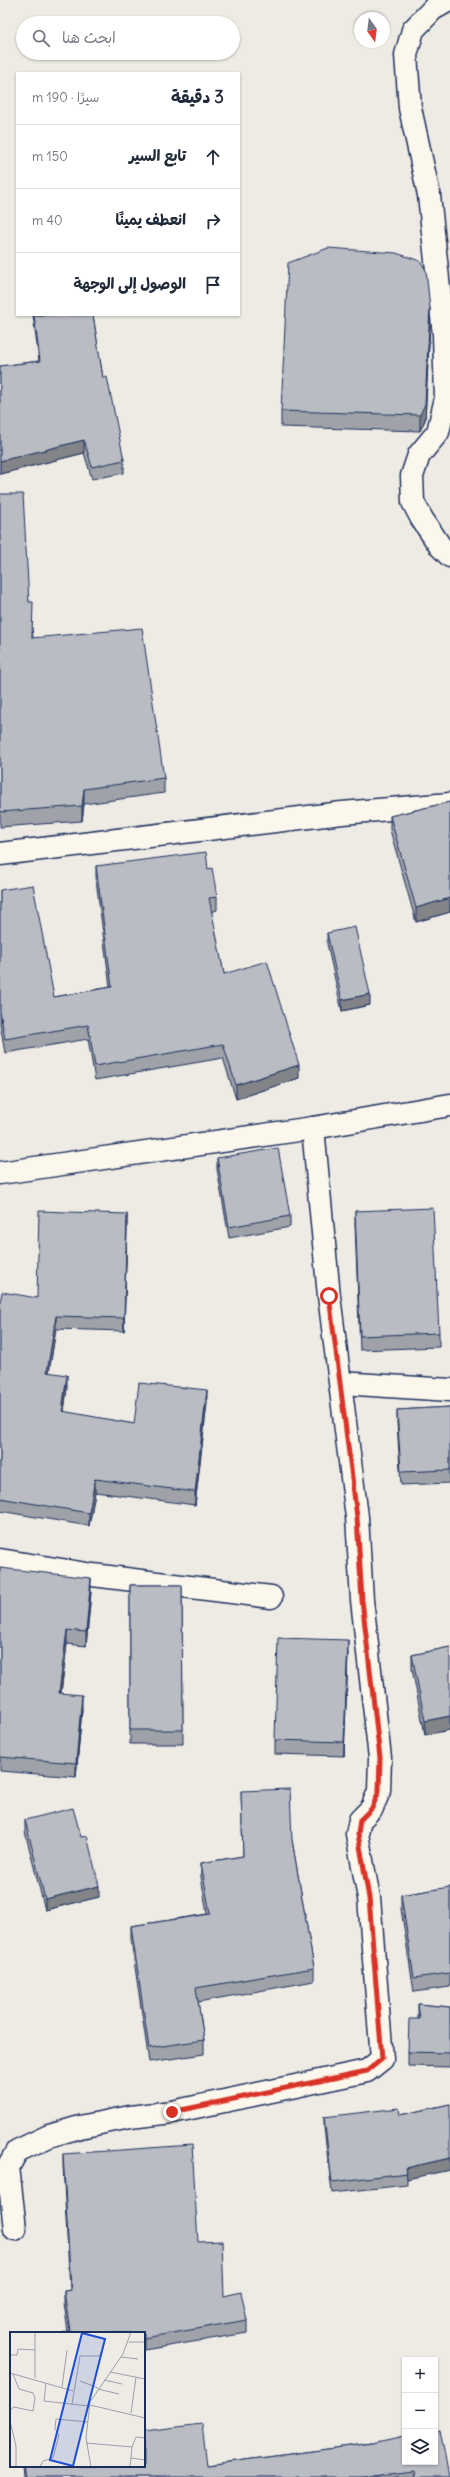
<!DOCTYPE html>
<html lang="ar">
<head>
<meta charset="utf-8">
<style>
	:root { --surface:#fff; --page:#f6f6f7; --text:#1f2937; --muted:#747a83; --line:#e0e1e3 }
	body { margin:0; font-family:Delius,"Playpen Sans Arabic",sans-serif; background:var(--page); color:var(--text); direction:rtl }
	.controls { position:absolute; right:12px; bottom:12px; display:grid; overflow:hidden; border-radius:0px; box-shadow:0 1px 3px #0004 }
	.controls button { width:36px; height:36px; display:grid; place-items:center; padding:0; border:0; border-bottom:1px solid var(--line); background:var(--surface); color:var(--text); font:20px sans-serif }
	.compass { position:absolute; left:354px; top:12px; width:36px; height:36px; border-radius:50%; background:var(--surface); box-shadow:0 1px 3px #0004; rotate:166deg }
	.stop { position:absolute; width:12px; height:12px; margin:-9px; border:3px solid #d93025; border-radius:50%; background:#fff }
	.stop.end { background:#d93025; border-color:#fff; box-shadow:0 1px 4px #0008 }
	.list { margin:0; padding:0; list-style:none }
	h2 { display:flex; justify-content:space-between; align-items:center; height:52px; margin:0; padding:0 16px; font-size:17px }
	h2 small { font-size:13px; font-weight:400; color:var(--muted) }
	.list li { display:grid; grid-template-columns:26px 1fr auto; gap:12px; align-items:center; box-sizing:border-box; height:64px; padding:0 16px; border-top:1px solid var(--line) }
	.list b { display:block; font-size:15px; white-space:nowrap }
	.list em { font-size:13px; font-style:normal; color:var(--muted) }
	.icon { flex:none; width:22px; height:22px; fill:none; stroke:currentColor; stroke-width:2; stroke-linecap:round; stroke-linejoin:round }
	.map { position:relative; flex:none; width:450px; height:2477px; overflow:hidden; direction:ltr }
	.search { position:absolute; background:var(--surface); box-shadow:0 1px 3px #0004; left:16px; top:16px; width:224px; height:44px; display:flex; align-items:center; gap:10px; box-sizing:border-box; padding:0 14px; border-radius:22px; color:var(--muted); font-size:15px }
	.panel { position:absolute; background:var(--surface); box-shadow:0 1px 3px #0004; left:16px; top:72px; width:224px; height:244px; border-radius:0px; direction:rtl }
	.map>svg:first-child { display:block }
</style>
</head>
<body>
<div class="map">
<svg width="450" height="2477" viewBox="0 0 450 2477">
	<rect width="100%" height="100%" fill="#eeebe4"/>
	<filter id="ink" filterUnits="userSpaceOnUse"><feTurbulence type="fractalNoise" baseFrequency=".025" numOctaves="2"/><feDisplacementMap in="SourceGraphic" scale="8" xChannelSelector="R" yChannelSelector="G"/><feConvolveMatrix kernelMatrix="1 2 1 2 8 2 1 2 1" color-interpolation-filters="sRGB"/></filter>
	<g filter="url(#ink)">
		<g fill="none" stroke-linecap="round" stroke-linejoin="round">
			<defs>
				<g id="street">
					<path d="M 449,0 L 433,9 L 413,30 L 406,55 L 410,108 L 429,195 L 444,335 L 446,398 L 438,432 L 419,455 L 412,476 L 413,502 L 422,519 L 440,546 L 450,556"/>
					<path d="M 0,854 L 342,813 L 450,804"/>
					<path d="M 0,1173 L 313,1128 L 450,1105"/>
					<path d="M 341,1383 L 450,1390"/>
					<path d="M 0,1560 L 93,1575 L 271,1597"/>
					<path d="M 15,2229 L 8,2167 L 17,2151 L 49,2136 L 80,2127 L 130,2117 L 172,2112 L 367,2071 L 382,2059 L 369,1898 L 357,1834 L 360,1820 L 372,1808 L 379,1791 L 380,1758 L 362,1600 L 357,1517 L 329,1296 L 313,1128"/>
				</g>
			</defs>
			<!-- street casing -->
			<use href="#street" stroke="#1b2f5e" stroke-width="25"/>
			<!-- street -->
			<use href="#street" stroke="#fbf7ec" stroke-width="22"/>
		</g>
		<!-- wall -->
		<g fill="#9fa2a8" stroke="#1b2f5e">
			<path d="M 33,315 L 93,315 L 103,378 L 124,460 L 124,473 L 92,479 L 84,453 L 0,474 L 0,366 L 39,361 Z"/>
			<path d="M 430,324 L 425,420 L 420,431 L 281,427 L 281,411 Z"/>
			<path d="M 0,494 L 29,602 L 33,638 L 164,778 L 164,793 L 84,804 L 82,821 L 0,827 Z"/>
			<path d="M 450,802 L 450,912 L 416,922 L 390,830 L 390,816 Z"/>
			<path d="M 96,866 L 208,869 L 217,897 L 217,910 L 211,912 L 224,974 L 299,1078 L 236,1099 L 223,1058 L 95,1080 L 88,1039 L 5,1053 L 0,1025 L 0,890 L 54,997 L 110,987 L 96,880 Z"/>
			<path d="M 327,933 L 370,1005 L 342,1011 L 327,944 Z"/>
			<path d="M 217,1158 L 290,1216 L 290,1227 L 229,1238 L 217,1169 Z"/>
			<path d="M 355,1211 L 439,1333 L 439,1347 L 360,1350 L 355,1225 Z"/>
			<path d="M 127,1227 L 124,1331 L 56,1329 L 49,1372 L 67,1388 L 64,1412 L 134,1424 L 207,1403 L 195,1505 L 95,1492 L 89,1526 L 0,1511 L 0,1302 L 37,1298 Z"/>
			<path d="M 450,1407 L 450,1483 L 401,1485 L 397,1423 L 397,1410 Z"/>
			<path d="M 0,1568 L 91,1592 L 86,1646 L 67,1644 L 61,1693 L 82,1709 L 76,1777 L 0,1771 Z"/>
			<path d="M 130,1585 L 182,1585 L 183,1744 L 130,1744 Z"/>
			<path d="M 450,1647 L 425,1735 L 412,1669 L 412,1655 Z"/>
			<path d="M 348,1654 L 344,1756 L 275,1754 L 275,1740 Z"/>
			<path d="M 241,1791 L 292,1840 L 314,1968 L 314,1981 L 198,2002 L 204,2040 L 204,2054 L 149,2062 L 131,1940 L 131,1926 L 207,1914 L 201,1877 L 201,1863 L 243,1856 Z"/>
			<path d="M 25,1820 L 81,1837 L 99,1897 L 45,1910 L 25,1832 Z"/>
			<path d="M 450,1887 L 450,1987 L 414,1992 L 401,1909 L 401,1895 Z"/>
			<path d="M 418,2004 L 450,2007 L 450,2067 L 408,2066 L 408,2052 L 418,2019 Z"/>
			<path d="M 450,2104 L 407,2179 L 407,2185 L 332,2193 L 324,2128 L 324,2117 L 400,2115 Z"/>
			<path d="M 63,2154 L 198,2242 L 224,2296 L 247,2320 L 247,2333 L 144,2350 L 144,2333 L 68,2332 L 64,2303 L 64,2291 L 70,2290 L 63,2166 Z"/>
			<path d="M 373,2443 L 449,2477 L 26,2477 L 25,2466 L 144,2466 L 207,2465 Z"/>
		</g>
		<!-- shaded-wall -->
		<g fill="#828488" stroke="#1b2f5e">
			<path d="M 430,308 L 430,324 L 425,420 L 420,431 L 420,415 Z"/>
			<path d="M 84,440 L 84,453 L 0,474 L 0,461 Z"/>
			<path d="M 84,789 L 84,804 L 82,821 L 82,806 Z"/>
			<path d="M 450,898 L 450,912 L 416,922 L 416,908 Z"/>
			<path d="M 370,994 L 370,1005 L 342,1011 L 342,1000 Z"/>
			<path d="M 299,1065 L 299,1078 L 236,1099 L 236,1085 Z"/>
			<path d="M 127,1214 L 127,1227 L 124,1331 L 124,1318 Z"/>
			<path d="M 56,1316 L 56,1329 L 47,1385 L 47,1372 Z"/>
			<path d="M 67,1375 L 67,1388 L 62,1424 L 62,1411 Z"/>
			<path d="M 207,1390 L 207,1403 L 195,1505 L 195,1492 Z"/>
			<path d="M 95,1479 L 95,1492 L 89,1526 L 89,1513 Z"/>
			<path d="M 91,1578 L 91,1592 L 86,1646 L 86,1632 Z"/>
			<path d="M 67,1630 L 67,1644 L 59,1707 L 59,1693 Z"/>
			<path d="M 348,1640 L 348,1654 L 344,1756 L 344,1742 Z"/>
			<path d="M 82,1695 L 82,1709 L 76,1777 L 76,1763 Z"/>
			<path d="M 450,1716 L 450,1730 L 425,1735 L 425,1721 Z"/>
			<path d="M 99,1886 L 99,1897 L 45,1910 L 45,1899 Z"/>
			<path d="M 450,2158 L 450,2170 L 407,2179 L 406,2168 Z"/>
		</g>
		<!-- building -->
		<g fill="#b9bcc3" stroke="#1b2f5e">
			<path d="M 328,248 L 396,253 L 420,261 L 426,270 L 430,308 L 425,404 L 420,415 L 281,411 L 288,263 Z"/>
			<path d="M 34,315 L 93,315 L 103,378 L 107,377 L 124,460 L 92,467 L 84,440 L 0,461 L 0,366 L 40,361 Z"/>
			<path d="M 0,494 L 23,494 L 29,602 L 33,602 L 32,638 L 142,628 L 164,778 L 84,789 L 82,806 L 0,812 Z"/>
			<path d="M 450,802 L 450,898 L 416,908 L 390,816 Z"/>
			<path d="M 206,852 L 208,869 L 212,868 L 217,897 L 209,898 L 224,974 L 267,961 L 299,1065 L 236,1085 L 223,1044 L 95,1066 L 88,1025 L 5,1039 L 0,1012 L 0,890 L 33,885 L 54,997 L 112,987 L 96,866 Z"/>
			<path d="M 355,927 L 370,994 L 342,1000 L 327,933 Z"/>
			<path d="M 278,1148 L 290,1216 L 229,1227 L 217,1158 Z"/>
			<path d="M 433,1208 L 439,1333 L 360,1336 L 355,1211 Z"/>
			<path d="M 39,1211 L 127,1214 L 124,1318 L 56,1316 L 47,1372 L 67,1375 L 62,1411 L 134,1424 L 139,1383 L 207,1390 L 195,1492 L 95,1479 L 89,1513 L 0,1498 L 0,1302 L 2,1292 L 37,1298 Z"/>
			<path d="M 450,1407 L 450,1470 L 401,1472 L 397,1410 Z"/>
			<path d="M 0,1568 L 91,1578 L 86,1632 L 67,1630 L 59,1693 L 82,1695 L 76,1763 L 0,1757 Z"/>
			<path d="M 130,1585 L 182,1585 L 183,1730 L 130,1730 Z"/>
			<path d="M 278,1638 L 348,1640 L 344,1742 L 275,1740 Z"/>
			<path d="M 450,1647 L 450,1716 L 425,1721 L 412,1655 Z"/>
			<path d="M 290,1789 L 292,1840 L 314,1968 L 196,1988 L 204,2040 L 149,2048 L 131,1926 L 210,1914 L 201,1863 L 243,1856 L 241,1791 Z"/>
			<path d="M 73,1808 L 81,1837 L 87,1836 L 99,1886 L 45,1899 L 25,1820 Z"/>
			<path d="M 450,1887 L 450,1973 L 414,1978 L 401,1895 Z"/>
			<path d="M 418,2004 L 450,2007 L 450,2053 L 408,2052 L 409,2019 L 420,2019 Z"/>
			<path d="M 450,2104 L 450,2158 L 406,2168 L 407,2173 L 332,2182 L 324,2117 L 399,2108 L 400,2115 Z"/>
			<path d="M 192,2145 L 198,2242 L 222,2241 L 224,2296 L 241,2292 L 247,2320 L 144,2338 L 144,2333 L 62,2333 L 70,2331 L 64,2291 L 71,2290 L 63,2154 Z"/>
			<path d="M 202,2424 L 207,2465 L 373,2443 L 405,2436 L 405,2462 L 435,2462 L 435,2431 L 440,2430 L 449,2477 L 416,2477 L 415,2471 L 362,2477 L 28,2477 L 26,2466 L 144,2466 L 144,2431 Z"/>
		</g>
	</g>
	<g fill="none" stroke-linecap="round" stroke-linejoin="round" filter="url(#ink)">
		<!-- route -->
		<path stroke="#d93025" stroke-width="5" d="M 172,2112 L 367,2071 L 382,2059 L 369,1898 L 358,1834 L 360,1820 L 372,1808 L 379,1791 L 380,1758 L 362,1600 L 357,1517 L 329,1296"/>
	</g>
	<!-- overview -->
	<g transform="translate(10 2332)">
		<rect width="135" height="135" fill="#eeebe4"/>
		<path fill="none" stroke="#9aa0ae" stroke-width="1" d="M 119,10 L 135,10M 0,23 L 7,23 L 8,17 L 25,18M 111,25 L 128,27M 100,40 L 135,47M 0,41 L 63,59M 25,46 L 25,0M 94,48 L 112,52M 70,49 L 88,56M 36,51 L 34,69 L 79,74M 52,55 L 57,18M 88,57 L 109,62M 62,72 L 70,24 L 90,24 L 91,20M 80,73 L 135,86M 0,78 L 4,75 L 23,79 L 25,66 L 23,61 L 9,57 L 3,42M 121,81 L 126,45M 0,89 L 6,114 L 6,135M 76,111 L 122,115 L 126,105 L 135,106M 121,126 L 135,128M 30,135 L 33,129 L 43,126 L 49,103 L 45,97 L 46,87 L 78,90M 81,135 L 76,106 L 80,70 L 113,22 L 121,0M 120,135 L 122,115"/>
		<path fill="#1d4ed8" fill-opacity="0.15" stroke="#1d4ed8" stroke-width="2" d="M 72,1 L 95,7 L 63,134 L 40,128 Z"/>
		<rect width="135" height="135" fill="none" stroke="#1b2f5e" stroke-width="2"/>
	</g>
</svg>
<div class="controls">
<button>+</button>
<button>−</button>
<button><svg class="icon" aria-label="layers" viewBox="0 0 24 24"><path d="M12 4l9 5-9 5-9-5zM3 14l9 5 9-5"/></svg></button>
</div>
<svg class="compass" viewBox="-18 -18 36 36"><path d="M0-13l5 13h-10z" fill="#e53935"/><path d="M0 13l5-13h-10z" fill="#747a83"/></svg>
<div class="stop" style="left:329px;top:1296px"></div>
<div class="stop end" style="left:172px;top:2112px"></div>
<div class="search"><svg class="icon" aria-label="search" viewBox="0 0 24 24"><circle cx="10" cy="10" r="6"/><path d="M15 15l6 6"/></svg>ابحث هنا</div>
<section class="panel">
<h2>3 دقيقة<small>سيرًا · 190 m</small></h2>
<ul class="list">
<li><svg class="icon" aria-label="ahead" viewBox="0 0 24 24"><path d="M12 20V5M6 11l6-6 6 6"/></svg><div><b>تابع السير</b></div><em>150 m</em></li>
<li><svg class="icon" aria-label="right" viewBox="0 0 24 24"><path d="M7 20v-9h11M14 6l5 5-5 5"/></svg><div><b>انعطف يمينًا</b></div><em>40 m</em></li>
<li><svg class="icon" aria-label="arrive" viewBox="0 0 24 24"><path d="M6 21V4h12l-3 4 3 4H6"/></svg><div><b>الوصول إلى الوجهة</b></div></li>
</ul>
</section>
</div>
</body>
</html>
